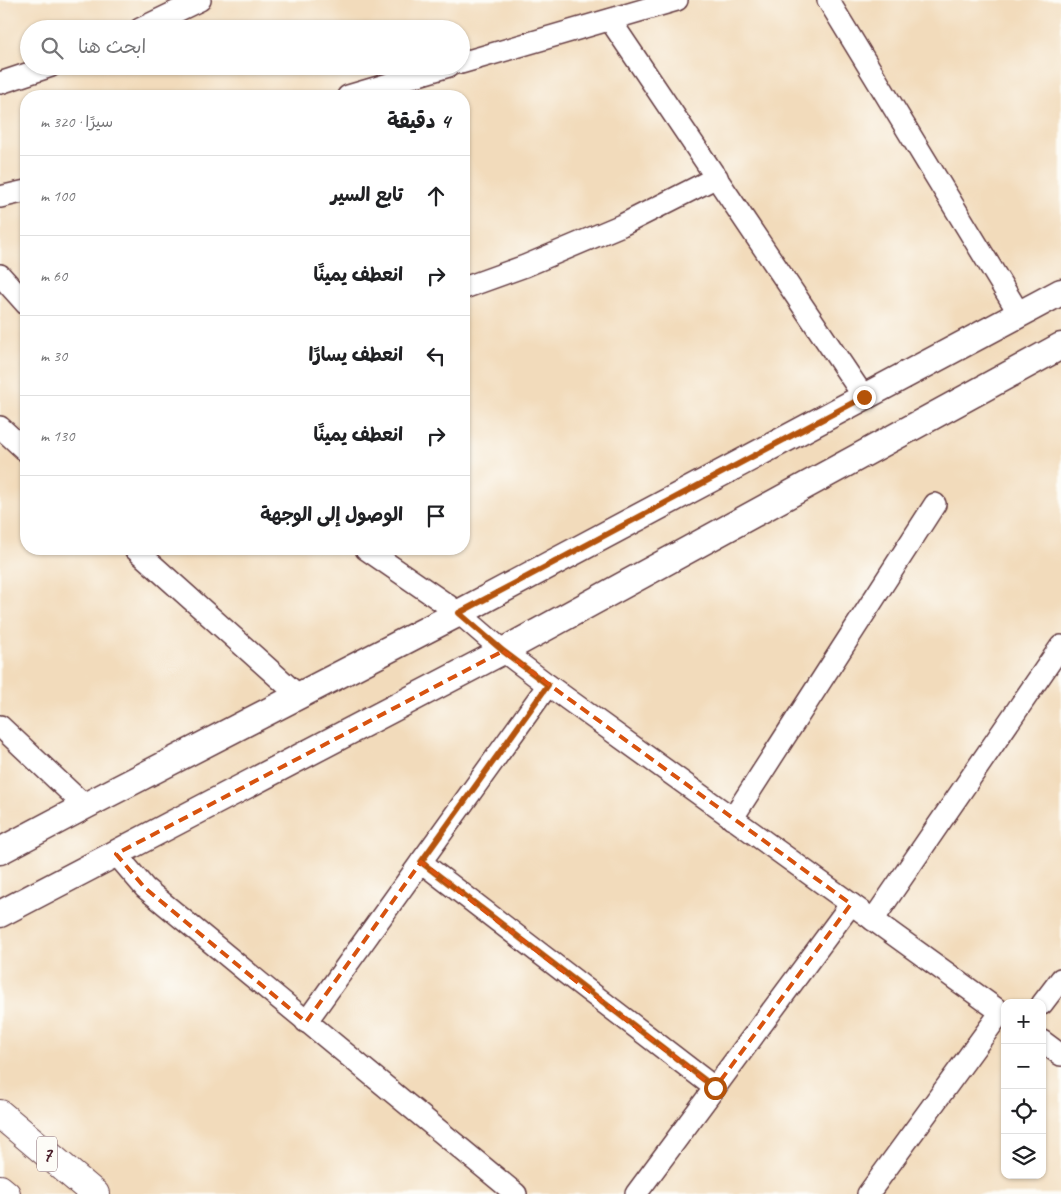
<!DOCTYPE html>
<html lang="ar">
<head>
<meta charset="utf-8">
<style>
	:root { --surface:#fff; --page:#f2f2f2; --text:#202124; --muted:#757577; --line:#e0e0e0 }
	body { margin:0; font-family:Caveat,"Playpen Sans Arabic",sans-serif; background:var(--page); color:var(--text); direction:rtl }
	.controls { position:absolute; right:15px; bottom:15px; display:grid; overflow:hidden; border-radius:10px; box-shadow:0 1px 4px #0004 }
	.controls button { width:45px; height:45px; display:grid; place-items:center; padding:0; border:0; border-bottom:1px solid var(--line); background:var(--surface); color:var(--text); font:25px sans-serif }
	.stop { position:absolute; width:15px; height:15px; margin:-11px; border:4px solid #b45309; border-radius:50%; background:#fff }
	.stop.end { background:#b45309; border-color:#fff; box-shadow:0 1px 5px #0008 }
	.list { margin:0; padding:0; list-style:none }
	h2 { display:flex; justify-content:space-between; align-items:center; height:65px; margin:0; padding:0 20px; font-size:21px }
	h2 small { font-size:16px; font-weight:400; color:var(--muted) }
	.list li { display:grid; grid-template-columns:32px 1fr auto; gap:15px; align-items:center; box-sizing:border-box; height:80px; padding:0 20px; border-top:1px solid var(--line) }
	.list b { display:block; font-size:19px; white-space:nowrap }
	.list em { font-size:16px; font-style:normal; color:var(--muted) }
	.icon { flex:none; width:28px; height:28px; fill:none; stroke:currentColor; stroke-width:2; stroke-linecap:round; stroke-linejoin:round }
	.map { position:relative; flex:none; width:1061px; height:1194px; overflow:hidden; direction:ltr }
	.search { position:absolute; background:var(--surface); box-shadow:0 1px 4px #0004; left:20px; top:20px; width:450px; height:55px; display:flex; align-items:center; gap:12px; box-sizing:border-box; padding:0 18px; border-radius:28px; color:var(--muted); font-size:19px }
	.panel { position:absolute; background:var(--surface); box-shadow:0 1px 4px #0004; left:20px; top:90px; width:450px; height:465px; border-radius:20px; direction:rtl }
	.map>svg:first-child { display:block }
</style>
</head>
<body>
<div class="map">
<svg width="1061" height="1194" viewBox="0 0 1061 1194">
	<rect width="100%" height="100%" fill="#fdfcf7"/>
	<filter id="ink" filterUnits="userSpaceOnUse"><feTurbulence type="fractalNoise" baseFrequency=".02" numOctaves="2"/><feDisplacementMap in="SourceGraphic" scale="10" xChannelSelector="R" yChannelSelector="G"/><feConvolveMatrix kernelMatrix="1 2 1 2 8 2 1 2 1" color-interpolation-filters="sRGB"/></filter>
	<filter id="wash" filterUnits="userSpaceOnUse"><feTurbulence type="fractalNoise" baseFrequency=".0096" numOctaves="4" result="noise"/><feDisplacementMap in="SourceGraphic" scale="20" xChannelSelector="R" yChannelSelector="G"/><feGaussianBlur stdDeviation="1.12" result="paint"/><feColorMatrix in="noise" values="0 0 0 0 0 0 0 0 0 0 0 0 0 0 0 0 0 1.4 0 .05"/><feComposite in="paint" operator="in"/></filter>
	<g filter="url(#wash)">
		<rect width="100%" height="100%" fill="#f2dbbb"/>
	</g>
	<g filter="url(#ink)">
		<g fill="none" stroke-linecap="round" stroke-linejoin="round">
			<defs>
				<g id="minor">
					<path d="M 828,0 L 1020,315"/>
					<path d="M 610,20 L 864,397"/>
					<path d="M 140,29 L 200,0"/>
					<path d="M 461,63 L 677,0"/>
					<path d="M 0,83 L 51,66"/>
					<path d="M 348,96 L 449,66"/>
					<path d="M 0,197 L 26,191"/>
					<path d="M 0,275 L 26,304"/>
					<path d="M 464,288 L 525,266 L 622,225 L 717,177"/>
					<path d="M 0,427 L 26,451"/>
					<path d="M 135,549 L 299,696"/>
					<path d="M 366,549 L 459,613 L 503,651 L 548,685 L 1005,1015"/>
					<path d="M 0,726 L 85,806"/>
					<path d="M 732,819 L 935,504"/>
					<path d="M 116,854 L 145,888 L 516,1194"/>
					<path d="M 421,862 L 715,1088"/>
					<path d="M 873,920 L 1061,646"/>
					<path d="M 1042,1004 L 1061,979"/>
					<path d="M 306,1022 L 548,685"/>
					<path d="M 1042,1041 L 1061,1055"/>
					<path d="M 636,1194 L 851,904"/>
					<path d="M 868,1194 L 1001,1012"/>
				</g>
				<g id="tertiary">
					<path d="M 0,851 L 85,806 L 459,613 L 1061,292"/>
					<path d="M 0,914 L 503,651 L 1061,346"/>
				</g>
				<g id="trunk">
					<path d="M 0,1114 L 95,1194"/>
					<path d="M 0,1189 L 6,1194"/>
				</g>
			</defs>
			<!-- minor casing -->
			<use href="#minor" stroke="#633b41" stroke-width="24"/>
			<!-- tertiary casing -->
			<use href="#tertiary" stroke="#633b41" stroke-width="29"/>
			<!-- trunk casing -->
			<use href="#trunk" stroke="#633b41" stroke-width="30"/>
			<!-- minor -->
			<use href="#minor" stroke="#fff" stroke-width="21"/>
			<!-- tertiary -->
			<use href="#tertiary" stroke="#fff" stroke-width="26"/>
			<!-- trunk -->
			<use href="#trunk" stroke="#fff" stroke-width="28"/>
		</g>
	</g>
	<g fill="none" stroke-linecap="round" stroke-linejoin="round" filter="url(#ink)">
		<!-- route -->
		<path stroke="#b45309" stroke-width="6" d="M 715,1088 L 421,862 L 548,685 L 503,651 L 459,613 L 864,397"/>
	</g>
	<!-- marked area -->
	<path fill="none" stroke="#d8530f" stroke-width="4" stroke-dasharray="10 6" stroke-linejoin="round" d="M 503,651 L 851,904 L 715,1088 L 421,862 L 306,1022 L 145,888 L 116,854 Z"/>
	<g text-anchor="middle" stroke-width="4" stroke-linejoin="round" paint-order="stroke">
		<!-- shield labels -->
		<rect fill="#fdfcf7" stroke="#806168" stroke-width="1" x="37" y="1136.5" width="20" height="35" rx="4"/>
		<g font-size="20" font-weight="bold" fill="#4a1f2b">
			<text x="47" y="1161">7</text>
		</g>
	</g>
</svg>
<div class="controls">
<button>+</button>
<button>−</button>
<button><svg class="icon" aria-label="locate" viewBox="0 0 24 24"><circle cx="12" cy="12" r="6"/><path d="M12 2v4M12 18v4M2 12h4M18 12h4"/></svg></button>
<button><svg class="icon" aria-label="layers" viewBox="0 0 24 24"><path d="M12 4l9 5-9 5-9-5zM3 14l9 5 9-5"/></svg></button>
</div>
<div class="stop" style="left:715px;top:1088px"></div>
<div class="stop end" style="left:864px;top:397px"></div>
<div class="search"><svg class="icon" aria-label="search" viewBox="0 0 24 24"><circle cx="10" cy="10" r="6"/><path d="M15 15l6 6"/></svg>ابحث هنا</div>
<section class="panel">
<h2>4 دقيقة<small>سيرًا · 320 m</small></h2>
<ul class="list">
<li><svg class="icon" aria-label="ahead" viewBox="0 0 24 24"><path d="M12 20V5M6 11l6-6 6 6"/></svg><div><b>تابع السير</b></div><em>100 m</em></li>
<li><svg class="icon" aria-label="right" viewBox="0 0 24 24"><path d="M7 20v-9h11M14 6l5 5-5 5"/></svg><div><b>انعطف يمينًا</b></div><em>60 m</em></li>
<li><svg class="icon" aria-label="left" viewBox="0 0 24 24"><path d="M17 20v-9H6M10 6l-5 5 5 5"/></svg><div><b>انعطف يسارًا</b></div><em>30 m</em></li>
<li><svg class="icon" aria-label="right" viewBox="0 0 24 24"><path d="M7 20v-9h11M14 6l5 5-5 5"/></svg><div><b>انعطف يمينًا</b></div><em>130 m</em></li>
<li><svg class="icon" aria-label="arrive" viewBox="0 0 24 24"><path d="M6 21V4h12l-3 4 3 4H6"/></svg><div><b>الوصول إلى الوجهة</b></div></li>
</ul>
</section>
</div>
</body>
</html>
